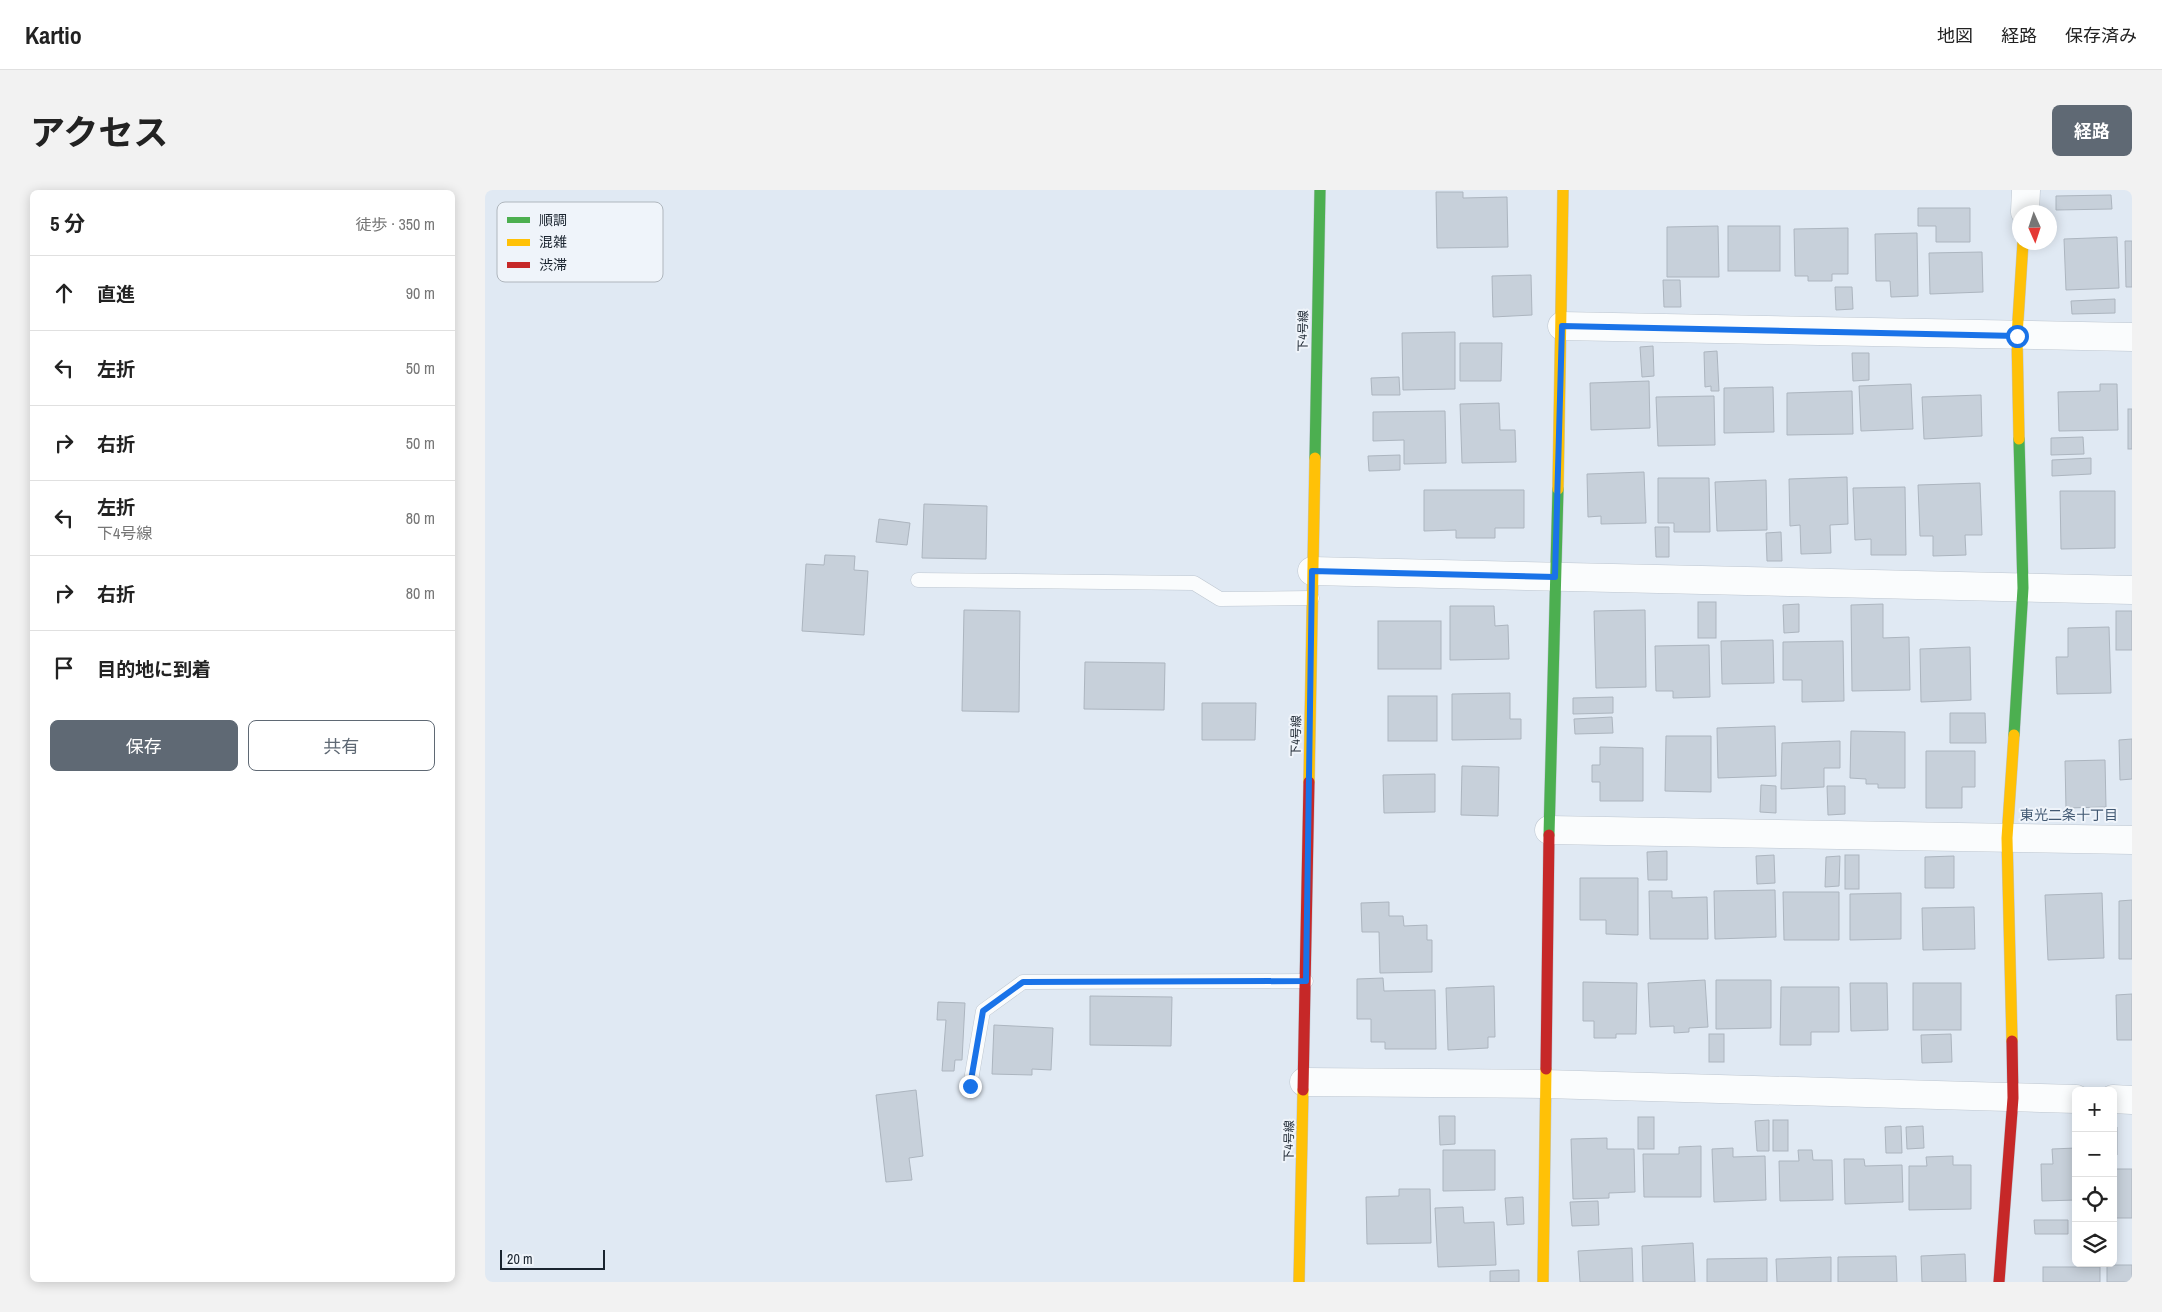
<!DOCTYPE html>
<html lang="ja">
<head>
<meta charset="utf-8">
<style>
	:root { --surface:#fff; --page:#f2f2f2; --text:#222; --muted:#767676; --line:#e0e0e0; --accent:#5f6974 }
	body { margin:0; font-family:"Archivo Narrow","Noto Sans JP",sans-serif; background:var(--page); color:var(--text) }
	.controls { position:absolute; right:15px; bottom:15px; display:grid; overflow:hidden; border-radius:8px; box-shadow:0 2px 12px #0003 }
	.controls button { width:45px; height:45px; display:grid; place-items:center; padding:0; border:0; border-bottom:1px solid var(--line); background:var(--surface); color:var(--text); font:25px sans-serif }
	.compass { position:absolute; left:1527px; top:15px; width:45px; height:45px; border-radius:50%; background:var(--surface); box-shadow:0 2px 12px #0003; rotate:177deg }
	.scale { position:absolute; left:15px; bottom:12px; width:105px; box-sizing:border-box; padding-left:5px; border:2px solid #1a242f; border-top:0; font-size:14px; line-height:18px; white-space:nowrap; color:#1a242f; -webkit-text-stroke:4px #eff4fa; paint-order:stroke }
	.stop { position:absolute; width:15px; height:15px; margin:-11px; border:4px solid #1a73e8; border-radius:50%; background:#fff }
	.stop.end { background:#1a73e8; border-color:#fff; box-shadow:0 1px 5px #0008 }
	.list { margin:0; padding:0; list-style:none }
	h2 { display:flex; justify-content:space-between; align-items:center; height:65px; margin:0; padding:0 20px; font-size:21px }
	h2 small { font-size:16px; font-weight:400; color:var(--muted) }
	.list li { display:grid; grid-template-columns:32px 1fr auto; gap:15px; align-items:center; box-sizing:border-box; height:75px; padding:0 20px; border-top:1px solid var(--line) }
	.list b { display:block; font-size:19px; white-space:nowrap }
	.list p { margin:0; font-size:16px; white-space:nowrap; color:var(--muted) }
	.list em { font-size:16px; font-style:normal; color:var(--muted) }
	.actions { display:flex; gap:10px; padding:15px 20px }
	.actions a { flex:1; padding:11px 0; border:1px solid var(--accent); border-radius:8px; text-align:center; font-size:18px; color:var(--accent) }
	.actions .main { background:var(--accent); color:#fff }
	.icon { flex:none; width:28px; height:28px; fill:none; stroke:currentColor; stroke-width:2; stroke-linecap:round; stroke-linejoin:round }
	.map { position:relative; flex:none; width:1647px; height:1092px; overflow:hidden; border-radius:8px }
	header { display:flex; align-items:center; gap:30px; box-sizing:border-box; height:70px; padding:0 25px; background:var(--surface); border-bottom:1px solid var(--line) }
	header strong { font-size:24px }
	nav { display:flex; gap:28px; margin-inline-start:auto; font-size:18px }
	.intro { display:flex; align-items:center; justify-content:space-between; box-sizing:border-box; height:120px; padding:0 30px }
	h1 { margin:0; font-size:35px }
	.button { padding:12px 22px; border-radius:8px; background:var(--accent); color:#fff; font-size:18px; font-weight:700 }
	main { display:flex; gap:30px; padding:0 30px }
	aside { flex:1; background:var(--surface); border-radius:8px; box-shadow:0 2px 12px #0003 }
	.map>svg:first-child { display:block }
</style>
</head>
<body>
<header>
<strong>Kartio</strong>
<nav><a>地図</a><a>経路</a><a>保存済み</a></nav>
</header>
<div class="intro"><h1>アクセス</h1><a class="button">経路</a></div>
<main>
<aside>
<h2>5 分<small>徒歩 · 350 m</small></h2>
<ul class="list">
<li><svg class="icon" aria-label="ahead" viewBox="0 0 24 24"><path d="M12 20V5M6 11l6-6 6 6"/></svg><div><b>直進</b></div><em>90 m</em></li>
<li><svg class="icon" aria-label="left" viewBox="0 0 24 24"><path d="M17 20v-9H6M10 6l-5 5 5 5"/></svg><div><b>左折</b></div><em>50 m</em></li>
<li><svg class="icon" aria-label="right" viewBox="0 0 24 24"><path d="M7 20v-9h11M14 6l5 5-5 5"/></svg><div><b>右折</b></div><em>50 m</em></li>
<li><svg class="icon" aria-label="left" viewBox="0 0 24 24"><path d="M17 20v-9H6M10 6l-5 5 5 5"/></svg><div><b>左折</b><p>下4号線</p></div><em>80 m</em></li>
<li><svg class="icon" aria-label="right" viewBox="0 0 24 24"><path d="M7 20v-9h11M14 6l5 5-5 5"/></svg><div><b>右折</b></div><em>80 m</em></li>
<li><svg class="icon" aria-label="arrive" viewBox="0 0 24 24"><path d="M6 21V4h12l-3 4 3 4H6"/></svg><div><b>目的地に到着</b></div></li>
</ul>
<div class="actions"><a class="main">保存</a><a>共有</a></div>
</aside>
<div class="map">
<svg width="1647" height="1092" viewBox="0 0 1647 1092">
	<rect width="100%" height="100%" fill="#e0e9f3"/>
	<!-- building -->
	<g fill="#c7d0da" stroke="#acb5bf">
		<path d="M 951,2 L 978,2 L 978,8 L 1022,7 L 1023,57 L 952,58 Z"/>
		<path d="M 1626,5 L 1627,19 L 1571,20 L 1571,6 Z"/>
		<path d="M 1433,18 L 1485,18 L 1485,52 L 1451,52 L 1451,36 L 1433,36 Z"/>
		<path d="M 1233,36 L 1234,87 L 1182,87 L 1182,37 Z"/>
		<rect x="1243" y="36" width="52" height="45"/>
		<path d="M 1363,38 L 1363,84 L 1347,84 L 1347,91 L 1323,91 L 1323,86 L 1310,86 L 1309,39 Z"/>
		<path d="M 1432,43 L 1433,106 L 1406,107 L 1405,91 L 1391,91 L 1390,44 Z"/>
		<path d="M 1632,47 L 1634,98 L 1581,100 L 1579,49 Z"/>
		<path d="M 1640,51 L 1647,51 L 1647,97 L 1641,97 Z"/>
		<path d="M 1497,62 L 1498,102 L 1445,104 L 1444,63 Z"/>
		<path d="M 1046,85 L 1047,125 L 1008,127 L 1007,86 Z"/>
		<path d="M 1178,90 L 1195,90 L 1196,117 L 1179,117 Z"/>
		<path d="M 1350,97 L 1367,97 L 1368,119 L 1351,120 Z"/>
		<path d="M 1630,109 L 1630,123 L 1587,124 L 1586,111 Z"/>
		<path d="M 970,142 L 970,199 L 918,200 L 917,143 Z"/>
		<path d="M 975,153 L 1017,153 L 1016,191 L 975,191 Z"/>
		<path d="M 1168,156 L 1169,186 L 1157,187 L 1155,157 Z"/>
		<path d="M 1232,161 L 1234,201 L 1226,201 L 1226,196 L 1220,197 L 1219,162 Z"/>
		<path d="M 1367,163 L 1384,163 L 1384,190 L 1368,191 Z"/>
		<path d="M 914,187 L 915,205 L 887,205 L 886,188 Z"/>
		<path d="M 1164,191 L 1165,238 L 1106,240 L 1105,193 Z"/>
		<path d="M 1426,194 L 1428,239 L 1376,241 L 1374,196 Z"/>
		<path d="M 1615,194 L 1632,194 L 1633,240 L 1574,241 L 1573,202 L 1615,201 Z"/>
		<path d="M 1288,197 L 1289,242 L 1239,243 L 1239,198 Z"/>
		<path d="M 1367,201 L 1368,244 L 1302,245 L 1302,203 Z"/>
		<path d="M 1496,205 L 1497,246 L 1439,249 L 1437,207 Z"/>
		<path d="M 1229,206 L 1230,255 L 1173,256 L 1171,207 Z"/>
		<path d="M 1014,213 L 1015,240 L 1030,240 L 1031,272 L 977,273 L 975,214 Z"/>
		<rect x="1643" y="219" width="4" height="40"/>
		<path d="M 960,221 L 961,273 L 919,274 L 919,250 L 888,251 L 888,222 Z"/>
		<path d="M 1598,247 L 1599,264 L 1566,265 L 1566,248 Z"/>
		<path d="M 915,265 L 915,280 L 884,281 L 883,266 Z"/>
		<path d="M 1606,268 L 1606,284 L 1567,286 L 1567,270 Z"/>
		<path d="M 1159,282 L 1161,333 L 1116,334 L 1116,326 L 1103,327 L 1102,284 Z"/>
		<path d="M 1362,287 L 1363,334 L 1345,335 L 1346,363 L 1316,364 L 1315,335 L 1305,336 L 1304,289 Z"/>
		<path d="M 1173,288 L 1224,288 L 1225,342 L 1189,342 L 1189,333 L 1173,333 Z"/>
		<path d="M 1281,290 L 1282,340 L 1232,341 L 1230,292 Z"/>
		<path d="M 1495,293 L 1497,345 L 1480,345 L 1481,365 L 1448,366 L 1448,346 L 1435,346 L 1433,295 Z"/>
		<path d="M 1420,297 L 1421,365 L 1386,365 L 1386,349 L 1370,350 L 1368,298 Z"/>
		<path d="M 939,300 L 1039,300 L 1039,338 L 1010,338 L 1010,348 L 971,348 L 971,340 L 939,341 Z"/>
		<path d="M 1575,301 L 1630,301 L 1630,358 L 1576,359 Z"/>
		<path d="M 439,314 L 502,316 L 501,369 L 437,368 Z"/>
		<path d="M 394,329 L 425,333 L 422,355 L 391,352 Z"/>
		<path d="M 1170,337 L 1184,337 L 1184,367 L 1171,367 Z"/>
		<path d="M 1296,342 L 1297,371 L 1282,371 L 1281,343 Z"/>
		<path d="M 340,365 L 370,366 L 369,380 L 383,381 L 379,445 L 317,441 L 321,374 L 339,375 Z"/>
		<rect x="1213" y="412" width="18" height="36"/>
		<path d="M 1314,414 L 1314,442 L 1299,443 L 1298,415 Z"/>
		<path d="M 1398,414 L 1398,448 L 1424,447 L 1425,500 L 1367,501 L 1366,415 Z"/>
		<path d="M 965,416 L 1009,416 L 1010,436 L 1023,435 L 1024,469 L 965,470 Z"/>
		<path d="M 479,420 L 535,421 L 534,522 L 477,521 Z"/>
		<path d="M 1160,420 L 1161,497 L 1111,498 L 1109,421 Z"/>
		<rect x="1631" y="421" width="16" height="39"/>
		<rect x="893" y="431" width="63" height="48"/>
		<path d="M 1624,437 L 1626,503 L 1572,504 L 1571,467 L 1583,467 L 1583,438 Z"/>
		<path d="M 1288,450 L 1289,493 L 1237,494 L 1236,451 Z"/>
		<path d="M 1358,451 L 1359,511 L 1317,512 L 1317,490 L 1298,490 L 1298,452 Z"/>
		<path d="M 1224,455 L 1225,507 L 1188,508 L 1188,501 L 1171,501 L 1170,456 Z"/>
		<path d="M 1485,457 L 1486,510 L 1436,512 L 1435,459 Z"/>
		<path d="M 600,472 L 680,473 L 679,520 L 599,519 Z"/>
		<path d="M 1025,503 L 1025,529 L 1036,529 L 1036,549 L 967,550 L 967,504 Z"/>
		<rect x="903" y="506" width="49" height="45"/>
		<path d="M 1128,507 L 1128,523 L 1088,524 L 1088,508 Z"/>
		<path d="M 717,513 L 771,513 L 770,550 L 717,550 Z"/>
		<path d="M 1465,523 L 1500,523 L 1501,553 L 1465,553 Z"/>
		<path d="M 1127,527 L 1128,543 L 1090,544 L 1089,529 Z"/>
		<path d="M 1290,536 L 1291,586 L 1233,588 L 1232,538 Z"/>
		<path d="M 1366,541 L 1420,542 L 1420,598 L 1393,598 L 1393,594 L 1381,594 L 1381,589 L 1365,588 Z"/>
		<path d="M 1181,546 L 1226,546 L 1226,602 L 1180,601 Z"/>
		<path d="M 1647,549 L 1647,589 L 1635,590 L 1634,550 Z"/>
		<path d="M 1355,551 L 1355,578 L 1339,578 L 1339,597 L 1296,599 L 1297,553 Z"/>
		<path d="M 1115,557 L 1158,558 L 1158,611 L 1115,611 L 1115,592 L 1107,592 L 1107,575 L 1115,575 Z"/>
		<path d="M 1441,561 L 1490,561 L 1490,597 L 1477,597 L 1477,618 L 1441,618 Z"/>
		<path d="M 1620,570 L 1621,617 L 1581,618 L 1580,571 Z"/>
		<path d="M 977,576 L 1014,577 L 1013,626 L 976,625 Z"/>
		<path d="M 950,584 L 950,622 L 899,623 L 898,585 Z"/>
		<path d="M 1276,595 L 1291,596 L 1291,623 L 1275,622 Z"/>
		<path d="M 1342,596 L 1360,596 L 1360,624 L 1343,625 Z"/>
		<path d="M 1182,661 L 1182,690 L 1163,690 L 1162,662 Z"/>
		<path d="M 1289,665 L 1290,693 L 1272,694 L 1271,666 Z"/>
		<rect x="1360" y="665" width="14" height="34"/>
		<path d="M 1355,666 L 1354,696 L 1340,697 L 1341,667 Z"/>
		<path d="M 1469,666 L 1469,698 L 1440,698 L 1440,667 Z"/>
		<path d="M 1095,688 L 1153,688 L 1153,745 L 1121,744 L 1121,730 L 1095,730 Z"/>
		<path d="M 1290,700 L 1291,747 L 1230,749 L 1229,701 Z"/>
		<path d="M 1164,701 L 1187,701 L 1187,708 L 1222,707 L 1223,749 L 1165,749 Z"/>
		<path d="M 1298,702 L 1354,702 L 1354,750 L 1299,750 Z"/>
		<path d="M 1416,703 L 1416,749 L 1365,750 L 1365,704 Z"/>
		<path d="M 1617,703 L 1619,768 L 1563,770 L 1560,705 Z"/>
		<path d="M 1647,710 L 1647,769 L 1634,769 L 1634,711 Z"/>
		<path d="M 904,712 L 904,726 L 918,726 L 919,736 L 942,735 L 942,750 L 947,750 L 947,782 L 895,783 L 894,742 L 877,742 L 876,713 Z"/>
		<path d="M 1489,717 L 1490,759 L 1438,760 L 1437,718 Z"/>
		<path d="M 898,788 L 899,801 L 950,800 L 951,859 L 900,859 L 900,852 L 886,852 L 886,829 L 872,829 L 872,789 Z"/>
		<path d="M 1220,790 L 1223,837 L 1204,838 L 1204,842 L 1189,843 L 1189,836 L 1165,837 L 1163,793 Z"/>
		<path d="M 1231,790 L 1286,790 L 1286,838 L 1231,839 Z"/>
		<path d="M 1098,792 L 1152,793 L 1151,844 L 1131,844 L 1131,848 L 1109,848 L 1109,831 L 1098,831 Z"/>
		<path d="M 1365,793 L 1402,793 L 1403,840 L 1366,841 Z"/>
		<rect x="1428" y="793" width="48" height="47"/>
		<path d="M 1009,796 L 1010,847 L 1003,847 L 1003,858 L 963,860 L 961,798 Z"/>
		<path d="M 1296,797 L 1354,797 L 1354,842 L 1326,842 L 1326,855 L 1295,855 Z"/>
		<path d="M 1647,804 L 1647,850 L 1632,850 L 1631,805 Z"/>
		<path d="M 605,806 L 687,807 L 686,856 L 605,855 Z"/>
		<path d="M 453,812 L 480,813 L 477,870 L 470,870 L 469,881 L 457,881 L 461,830 L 452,830 Z"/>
		<path d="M 509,835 L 568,838 L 566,880 L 547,879 L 547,885 L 507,884 Z"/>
		<rect x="1224" y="844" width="15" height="28"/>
		<path d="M 1466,844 L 1467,872 L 1437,873 L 1436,845 Z"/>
		<path d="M 431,900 L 438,966 L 424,968 L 427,990 L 401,992 L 391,905 Z"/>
		<path d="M 954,926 L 970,926 L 970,954 L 955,955 Z"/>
		<rect x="1153" y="927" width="16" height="32"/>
		<path d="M 1284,930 L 1284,961 L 1272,961 L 1270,931 Z"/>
		<rect x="1288" y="930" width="15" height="31"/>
		<path d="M 1416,936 L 1417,963 L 1401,963 L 1400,937 Z"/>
		<path d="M 1438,936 L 1439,958 L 1422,959 L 1421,937 Z"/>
		<path d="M 1628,937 L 1632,937 L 1632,965 L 1628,966 Z"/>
		<path d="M 1122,948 L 1122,959 L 1149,959 L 1150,1002 L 1124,1003 L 1124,1008 L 1088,1009 L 1086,949 Z"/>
		<path d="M 1216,956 L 1216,1007 L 1159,1007 L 1158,964 L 1194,964 L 1194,957 Z"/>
		<path d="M 1248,958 L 1248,967 L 1280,966 L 1281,1010 L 1229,1012 L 1227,959 Z"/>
		<path d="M 1591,958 L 1591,1010 L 1557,1011 L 1556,974 L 1568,974 L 1567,959 Z"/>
		<path d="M 958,960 L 1010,960 L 1010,1000 L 958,1001 Z"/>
		<path d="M 1313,960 L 1327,960 L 1328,970 L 1347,970 L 1348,1010 L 1295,1011 L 1294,971 L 1314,971 Z"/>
		<path d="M 1468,966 L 1468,975 L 1486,975 L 1486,1019 L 1424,1020 L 1424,976 L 1442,976 L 1441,967 Z"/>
		<path d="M 1359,969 L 1379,969 L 1380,976 L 1417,975 L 1418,1012 L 1360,1014 Z"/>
		<rect x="1628" y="979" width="19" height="49"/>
		<path d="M 914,999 L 945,999 L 946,1053 L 882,1054 L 881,1007 L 914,1006 Z"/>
		<path d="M 1038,1007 L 1039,1034 L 1022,1035 L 1020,1008 Z"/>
		<path d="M 1113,1011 L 1114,1035 L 1087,1036 L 1085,1012 Z"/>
		<path d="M 978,1017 L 979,1033 L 1009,1032 L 1011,1075 L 953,1077 L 950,1018 Z"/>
		<path d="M 1549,1030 L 1583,1030 L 1583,1044 L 1550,1044 Z"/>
		<path d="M 1208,1053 L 1210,1092 L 1158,1092 L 1157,1056 Z"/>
		<path d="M 1147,1058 L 1148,1092 L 1095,1092 L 1093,1061 Z"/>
		<path d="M 1480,1064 L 1481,1092 L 1437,1092 L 1436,1066 Z"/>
		<path d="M 1411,1066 L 1412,1092 L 1353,1092 L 1353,1067 Z"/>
		<path d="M 1346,1067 L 1346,1092 L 1292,1092 L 1291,1069 Z"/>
		<path d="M 1282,1068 L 1282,1092 L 1222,1092 L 1222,1069 Z"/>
		<rect x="1622" y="1075" width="25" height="17"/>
		<rect x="1558" y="1077" width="57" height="15"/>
		<path d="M 1034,1080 L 1034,1092 L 1005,1092 L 1005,1081 Z"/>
	</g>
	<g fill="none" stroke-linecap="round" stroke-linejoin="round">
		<defs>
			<g id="lane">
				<path d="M 433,390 L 709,393 L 735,409 L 827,408"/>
				<path d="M 485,896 L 498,821 L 538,792 L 821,791"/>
			</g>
			<g id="street">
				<path d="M 1540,22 L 1541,0"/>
				<path d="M 1077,136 L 1647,147"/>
				<path d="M 827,381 L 1647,400"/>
				<path d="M 1064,640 L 1647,650"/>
				<path d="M 819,892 L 1060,894 L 1591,909"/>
				<path d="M 1628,909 L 1647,910"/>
			</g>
			<g id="fast">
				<path d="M 830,268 L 835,0"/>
				<path d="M 1529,545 L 1538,398 L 1534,249"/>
				<path d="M 1064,645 L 1073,299"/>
			</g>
			<g id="slow">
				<path d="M 1534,249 L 1532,146 L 1538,52"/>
				<path d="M 1073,299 L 1078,0"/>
				<path d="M 824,592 L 830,268"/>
				<path d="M 1527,851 L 1522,648 L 1529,545"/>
				<path d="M 814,1092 L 818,900"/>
				<path d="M 1058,1092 L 1061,879"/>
			</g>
			<g id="jam">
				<path d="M 1061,879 L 1064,645"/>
				<path d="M 818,900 L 824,592"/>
				<path d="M 1514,1092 L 1528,908 L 1527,851"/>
			</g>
		</defs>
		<!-- lane casing -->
		<use href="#lane" stroke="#bdc6d0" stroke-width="15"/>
		<!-- street casing -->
		<use href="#street" stroke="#bdc6d0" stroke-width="29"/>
		<!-- fast casing -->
		<use href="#fast" stroke="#bdc6d0" stroke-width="12"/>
		<!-- slow casing -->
		<use href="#slow" stroke="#bdc6d0" stroke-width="12"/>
		<!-- jam casing -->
		<use href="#jam" stroke="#bdc6d0" stroke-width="12"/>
		<!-- lane -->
		<use href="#lane" stroke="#fafcfd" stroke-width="14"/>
		<!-- street -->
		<use href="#street" stroke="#fafcfd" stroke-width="28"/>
		<!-- fast -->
		<use href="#fast" stroke="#4caf50" stroke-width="11"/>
		<!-- slow -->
		<use href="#slow" stroke="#ffc107" stroke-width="11"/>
		<!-- jam -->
		<use href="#jam" stroke="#c62828" stroke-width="11"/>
	</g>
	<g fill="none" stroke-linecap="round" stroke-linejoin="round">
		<!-- route -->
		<path stroke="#1a73e8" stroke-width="6" d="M 485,896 L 498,821 L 538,792 L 821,791 L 827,381 L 1070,387 L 1077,136 L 1532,146"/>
	</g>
	<g text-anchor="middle" stroke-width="4" stroke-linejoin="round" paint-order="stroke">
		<!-- street labels -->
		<g font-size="12" fill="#1a242f" stroke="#eff4fa">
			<text transform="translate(818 141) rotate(-89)" y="4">下4号線</text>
			<text transform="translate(811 546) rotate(-89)" y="4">下4号線</text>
			<text transform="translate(804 951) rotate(-89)" y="4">下4号線</text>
		</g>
		<!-- neighbourhood labels -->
		<g font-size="14" fill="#425973" stroke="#eff4fa">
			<text x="1584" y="630">東光二条十丁目</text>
		</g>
	</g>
	<!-- legend -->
	<rect x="12" y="12" width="166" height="80" rx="8" fill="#eff4fa" stroke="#afb6bd" stroke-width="1"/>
	<rect x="22" y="27" width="23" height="6" fill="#4caf50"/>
	<rect x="22" y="49" width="23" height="7" fill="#ffc107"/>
	<rect x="22" y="72" width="23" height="6" fill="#c62828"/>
	<g font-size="14" fill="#1a242f">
		<text x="54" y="35">順調</text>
		<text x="54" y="57">混雑</text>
		<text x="54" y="80">渋滞</text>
	</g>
</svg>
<div class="controls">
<button>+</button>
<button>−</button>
<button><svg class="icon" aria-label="locate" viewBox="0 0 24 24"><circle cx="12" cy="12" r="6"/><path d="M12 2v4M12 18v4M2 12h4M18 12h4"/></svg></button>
<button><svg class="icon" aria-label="layers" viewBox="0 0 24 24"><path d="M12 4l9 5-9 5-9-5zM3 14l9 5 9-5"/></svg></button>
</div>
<svg class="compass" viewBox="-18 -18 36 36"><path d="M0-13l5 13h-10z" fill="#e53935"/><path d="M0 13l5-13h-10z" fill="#767676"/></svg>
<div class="scale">20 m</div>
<div class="stop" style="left:1532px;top:146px"></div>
<div class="stop end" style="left:485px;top:896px"></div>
</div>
</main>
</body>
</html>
